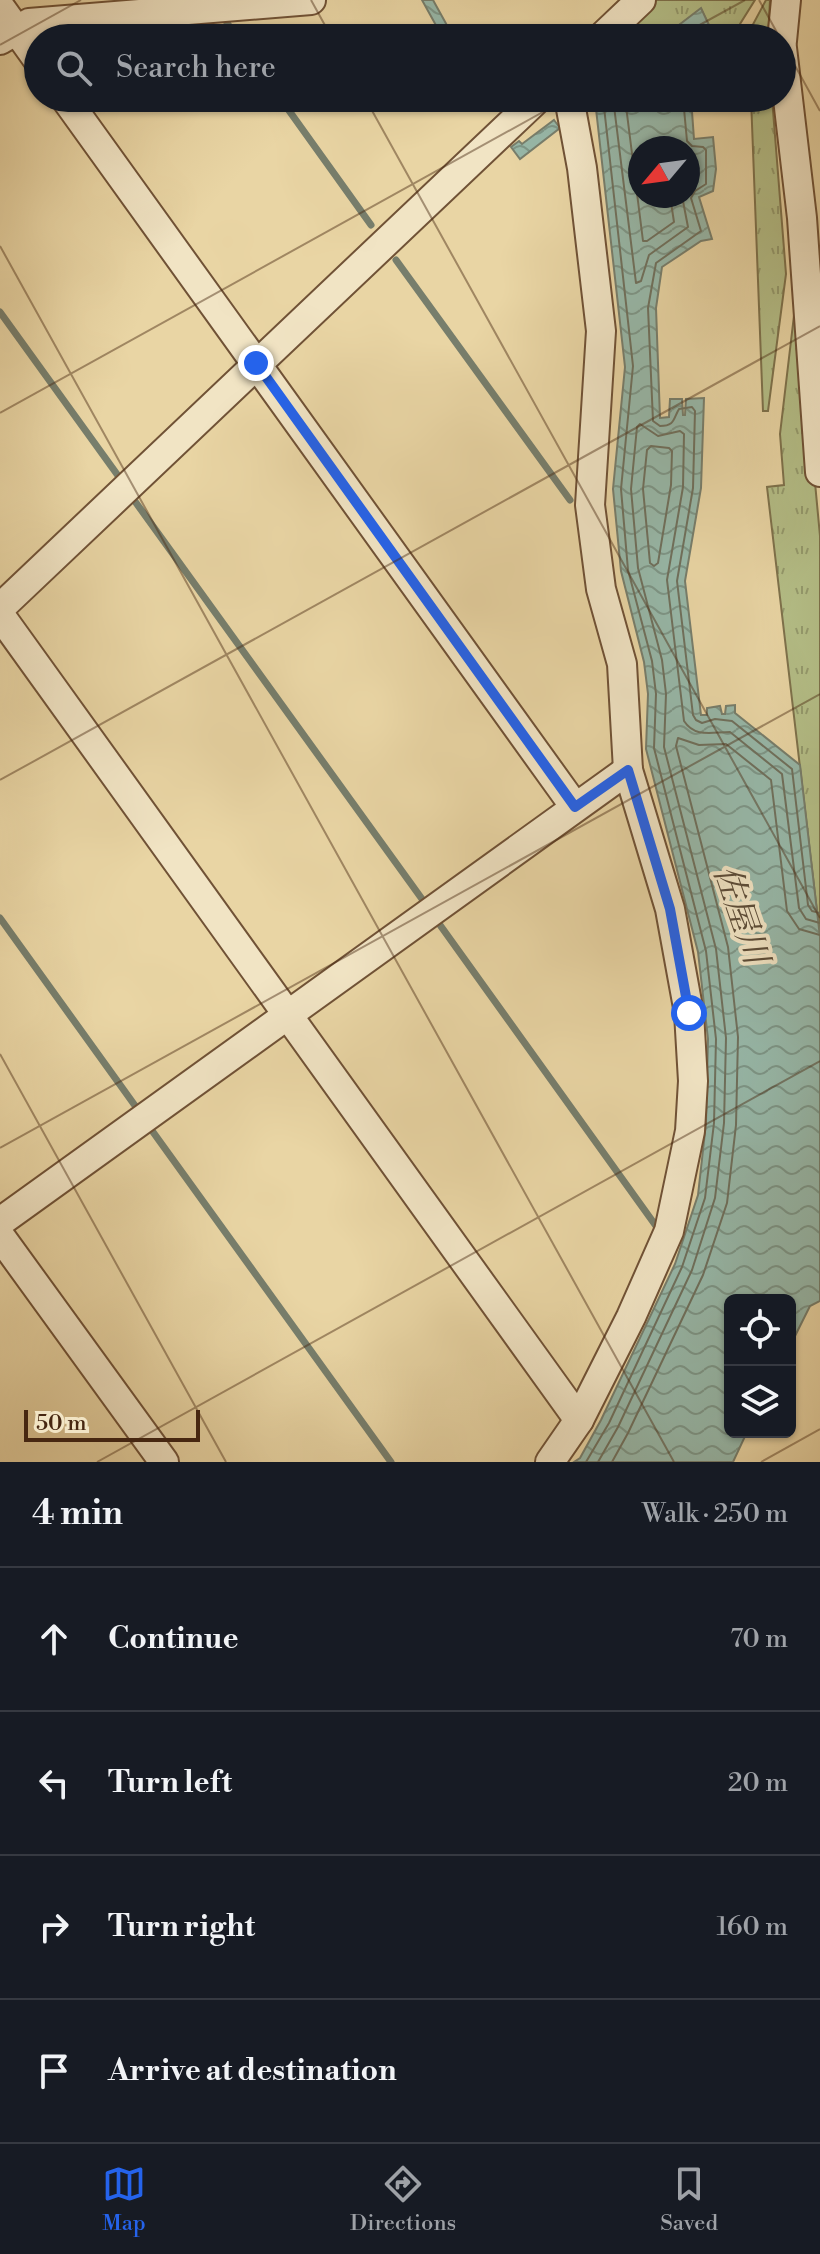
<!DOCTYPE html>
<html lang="en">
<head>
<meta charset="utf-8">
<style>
	:root { --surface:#171b24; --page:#242831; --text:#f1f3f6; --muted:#9ea1a6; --line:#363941; --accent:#2563eb }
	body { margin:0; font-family:"Libre Bodoni","Noto Serif JP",serif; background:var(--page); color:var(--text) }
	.controls { position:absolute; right:24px; bottom:24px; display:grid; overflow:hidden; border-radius:12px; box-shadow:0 2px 6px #0004 }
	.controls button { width:72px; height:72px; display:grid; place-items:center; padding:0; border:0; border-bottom:2px solid var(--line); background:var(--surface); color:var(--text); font:40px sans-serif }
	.compass { position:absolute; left:628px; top:136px; width:72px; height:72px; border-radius:50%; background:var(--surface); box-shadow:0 2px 6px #0004; rotate:241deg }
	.scale { position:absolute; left:24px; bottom:20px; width:176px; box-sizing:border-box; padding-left:8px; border:4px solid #472711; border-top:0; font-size:22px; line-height:28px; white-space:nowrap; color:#472711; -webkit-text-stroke:6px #f1e4c4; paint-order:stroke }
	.stop { position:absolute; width:24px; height:24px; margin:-18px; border:6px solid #2563eb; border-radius:50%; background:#fff }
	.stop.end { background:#2563eb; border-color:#fff; box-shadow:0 2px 8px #0008 }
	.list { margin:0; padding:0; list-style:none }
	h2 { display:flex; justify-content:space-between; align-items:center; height:104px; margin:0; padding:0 32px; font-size:34px }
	h2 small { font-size:26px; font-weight:400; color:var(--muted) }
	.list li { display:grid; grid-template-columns:52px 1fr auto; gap:24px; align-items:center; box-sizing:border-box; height:144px; padding:0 32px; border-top:2px solid var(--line) }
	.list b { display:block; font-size:30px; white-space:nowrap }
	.list em { font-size:26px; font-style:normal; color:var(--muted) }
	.icon { flex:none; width:44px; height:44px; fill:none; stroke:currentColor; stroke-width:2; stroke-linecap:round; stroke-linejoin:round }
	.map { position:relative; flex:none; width:820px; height:1462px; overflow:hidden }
	.search { position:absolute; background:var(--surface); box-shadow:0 2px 6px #0004; left:24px; right:24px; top:24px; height:88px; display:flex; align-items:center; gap:20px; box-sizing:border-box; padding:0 28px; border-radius:44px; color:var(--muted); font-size:30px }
	.sheet { height:680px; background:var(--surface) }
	nav { display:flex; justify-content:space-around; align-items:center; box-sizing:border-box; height:112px; border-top:2px solid var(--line); background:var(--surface); font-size:22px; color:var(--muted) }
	nav a { display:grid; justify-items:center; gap:4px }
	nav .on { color:var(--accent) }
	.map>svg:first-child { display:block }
</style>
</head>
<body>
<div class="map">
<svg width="820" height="1462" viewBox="0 0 820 1462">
	<defs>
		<pattern id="grass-tufts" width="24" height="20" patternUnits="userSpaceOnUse" patternTransform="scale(2)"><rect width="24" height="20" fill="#b4be87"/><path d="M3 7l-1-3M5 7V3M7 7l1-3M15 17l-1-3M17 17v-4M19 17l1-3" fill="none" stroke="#949a6d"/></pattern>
		<pattern id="water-waves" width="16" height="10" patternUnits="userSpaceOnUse" patternTransform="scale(2)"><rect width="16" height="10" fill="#97b8a9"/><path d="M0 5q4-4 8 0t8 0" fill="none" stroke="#7d9688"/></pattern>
	</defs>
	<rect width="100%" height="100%" fill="#e9d5a4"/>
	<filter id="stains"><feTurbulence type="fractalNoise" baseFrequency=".0025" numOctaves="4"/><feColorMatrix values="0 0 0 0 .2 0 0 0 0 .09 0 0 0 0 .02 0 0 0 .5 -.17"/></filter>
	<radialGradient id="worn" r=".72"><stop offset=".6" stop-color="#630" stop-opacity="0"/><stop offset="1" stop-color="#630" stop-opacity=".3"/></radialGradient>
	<!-- grass -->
	<g fill="url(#grass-tufts)" stroke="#7e724c" stroke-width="2">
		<path d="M 656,0 L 755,0 L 740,24 L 736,38 L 715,38 L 701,9 L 662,38 L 616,38 Z"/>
		<path d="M 766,0 L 770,0 L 768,38 L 750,38 L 750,30 Z"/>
		<path d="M 751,98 L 772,98 L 786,274 L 768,411 L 763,411 Z"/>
		<path d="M 797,290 L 820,536 L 820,937 L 767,487 L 784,485 L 780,434 Z"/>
	</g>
	<!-- water -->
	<g fill="url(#water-waves)" stroke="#777e6c" stroke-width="2" fill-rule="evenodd">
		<path d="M 422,0 L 433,0 L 454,38 L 443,38 Z"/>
		<path d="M 701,8 L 715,38 L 662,38 Z"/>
		<path d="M 598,98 L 691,98 L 694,139 L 713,137 L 716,169 L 713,191 L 699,197 L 712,239 L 701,241 L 662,267 L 656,308 L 660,418 L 669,417 L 670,399 L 682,399 L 683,415 L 685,415 L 686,399 L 704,398 L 701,488 L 685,581 L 701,715 L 707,715 L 707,708 L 720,706 L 722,714 L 725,714 L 726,706 L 735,705 L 735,713 L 800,765 L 820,937 L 820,1301 L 810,1306 L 790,1346 L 790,1300 L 730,1300 L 730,1432 L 747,1432 L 733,1462 L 574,1462 L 580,1458 L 601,1420 L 675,1264 L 698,1195 L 706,1123 L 708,1039 L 698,952 L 646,749 L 648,694 L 644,662 L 621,571 L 613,489 L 625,367 L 595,100 ZM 640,148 L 688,148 L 688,196 L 640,196 Z"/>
		<path d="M 554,120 L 560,128 L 520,159 L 511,147 L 519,141 L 522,144 Z"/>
	</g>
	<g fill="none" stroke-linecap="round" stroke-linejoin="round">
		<!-- shore -->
		<g stroke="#6f705d" stroke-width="2">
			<path d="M 613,98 L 636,283 L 641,281 L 649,255 L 688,227 L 682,196"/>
			<path d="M 625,98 L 643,241 L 647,241 L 674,222 L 670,196"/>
			<path d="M 683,98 L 687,141 L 692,146 L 703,147 L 706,150 L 706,184 L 695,191 L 691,198 L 701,231 L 656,263 L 648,308 L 653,421 L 660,426 C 675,426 673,419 679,409 L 692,407 L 695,411 L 693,488 L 677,581 L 693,715 L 696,720 L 702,723 L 715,719 L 732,721 L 792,769 L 808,905 L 812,911 L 820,913"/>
			<path d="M 651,446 L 669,448 L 672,451 L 671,485 L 658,563 L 654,566 L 650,563 L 643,489 L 647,450 Z"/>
			<path d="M 586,1462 L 609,1423 L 682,1267 L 705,1198 L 714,1123 L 716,1039 L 706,951 L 654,748 L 656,694 L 652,661 L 628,570 L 621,489 L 633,366 L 603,98"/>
			<path d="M 598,1462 L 618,1427 L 692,1270 L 715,1198 L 724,1123 L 726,1038 L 716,949 L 664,747 L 666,694 L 662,660 L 638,568 L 631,489 L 637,427 L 640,424 L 658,436 L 680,431 L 684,434 L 683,487 L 667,580 L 684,721 C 695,738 712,732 730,732 L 782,774 L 799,908 L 806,919 L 820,923"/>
			<path d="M 612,1462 L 628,1433 L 703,1275 L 727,1203 L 736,1125 L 738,1037 L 728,947 L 676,746 L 678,738 L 699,745 L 726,744 L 771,780 L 787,911 L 799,929 L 820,935"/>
		</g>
		<!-- stream -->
		<g stroke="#777e6c" stroke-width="7">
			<path d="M 227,23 L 237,38"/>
			<path d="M 280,98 L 371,225"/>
			<path d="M 396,260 L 570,500"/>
			<path d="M 0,312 L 119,477"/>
			<path d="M 134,500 L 422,899"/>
			<path d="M 0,918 L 136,1107"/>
			<path d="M 440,925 L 656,1226"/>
			<path d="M 153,1132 L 391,1462"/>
		</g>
		<defs>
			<g id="minor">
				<path d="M 0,7 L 38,60"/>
				<path d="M 601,38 L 641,0"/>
				<path d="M 0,40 L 29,23 L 311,0"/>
				<path d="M 782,41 L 786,0"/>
				<path d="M 782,48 L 802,218 L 820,472"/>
				<path d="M 65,98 L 575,807"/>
				<path d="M 0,608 L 538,98"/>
				<path d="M 0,615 L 579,1420"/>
				<path d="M 0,1222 L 628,770"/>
				<path d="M 0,1236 L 164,1462"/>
				<path d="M 550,1462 L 579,1420 L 631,1317 L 669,1231 L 690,1131 L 693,1081 L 689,1013 L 670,909 L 628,770 L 622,664 L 601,589 L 590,505 L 601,331 L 582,168 L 569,98"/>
			</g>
		</defs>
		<!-- minor casing -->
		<use href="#minor" stroke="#705236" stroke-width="32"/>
		<!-- minor -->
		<use href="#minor" stroke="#f1e4c4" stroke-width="28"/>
	</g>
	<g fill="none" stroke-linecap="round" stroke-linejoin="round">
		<!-- route -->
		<path stroke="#2563eb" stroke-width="10" d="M 256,363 L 575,807 L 628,770 L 670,909 L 689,1013"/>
	</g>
	<!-- ticks -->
	<path fill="none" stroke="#472711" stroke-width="2" stroke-opacity="0.45" d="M 311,0 L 332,38M 759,0 L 780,38M 676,38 L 745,0M 782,42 L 820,111M 0,45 L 81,0M 365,98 L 820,918M 0,246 L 674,1462M 0,413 L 568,98M 0,780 L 820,326M 0,1054 L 226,1462M 0,1148 L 820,694M 97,1462 L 820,1061M 761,1462 L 820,1429"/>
	<g text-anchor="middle" stroke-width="8" stroke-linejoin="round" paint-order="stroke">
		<!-- water labels -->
		<g font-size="34" font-style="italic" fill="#5b4b37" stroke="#f1e4c4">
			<text transform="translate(742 914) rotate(71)" y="12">佐屋川</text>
		</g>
	</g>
	<rect width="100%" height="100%" filter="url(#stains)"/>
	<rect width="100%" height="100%" fill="url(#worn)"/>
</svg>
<div class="controls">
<button><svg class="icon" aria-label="locate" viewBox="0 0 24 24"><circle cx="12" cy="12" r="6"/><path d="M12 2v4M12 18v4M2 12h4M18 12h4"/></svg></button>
<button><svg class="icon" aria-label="layers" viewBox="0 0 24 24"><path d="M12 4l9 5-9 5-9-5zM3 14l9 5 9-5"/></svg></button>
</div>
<svg class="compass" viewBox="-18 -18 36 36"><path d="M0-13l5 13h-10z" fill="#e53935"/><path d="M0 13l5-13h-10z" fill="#9ea1a6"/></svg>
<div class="scale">50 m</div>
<div class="stop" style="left:689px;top:1013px"></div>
<div class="stop end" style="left:256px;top:363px"></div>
<div class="search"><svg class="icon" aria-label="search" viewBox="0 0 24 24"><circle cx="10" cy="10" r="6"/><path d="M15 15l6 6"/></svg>Search here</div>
</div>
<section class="sheet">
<h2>4 min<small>Walk · 250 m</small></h2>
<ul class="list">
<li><svg class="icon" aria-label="ahead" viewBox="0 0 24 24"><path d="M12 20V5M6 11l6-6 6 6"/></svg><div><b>Continue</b></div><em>70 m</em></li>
<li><svg class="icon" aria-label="left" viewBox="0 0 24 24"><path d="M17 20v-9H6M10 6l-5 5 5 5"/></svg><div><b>Turn left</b></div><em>20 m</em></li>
<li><svg class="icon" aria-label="right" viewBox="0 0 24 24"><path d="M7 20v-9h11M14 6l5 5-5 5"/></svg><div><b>Turn right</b></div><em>160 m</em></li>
<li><svg class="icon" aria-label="arrive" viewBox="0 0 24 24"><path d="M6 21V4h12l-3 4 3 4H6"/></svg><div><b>Arrive at destination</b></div></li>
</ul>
</section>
<nav>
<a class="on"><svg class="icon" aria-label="map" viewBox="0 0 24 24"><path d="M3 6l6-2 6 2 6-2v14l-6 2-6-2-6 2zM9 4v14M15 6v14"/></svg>Map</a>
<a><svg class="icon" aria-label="directions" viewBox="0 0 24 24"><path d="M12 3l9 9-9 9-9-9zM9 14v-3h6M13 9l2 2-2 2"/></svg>Directions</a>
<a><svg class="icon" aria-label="saved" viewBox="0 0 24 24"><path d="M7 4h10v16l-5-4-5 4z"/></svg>Saved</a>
</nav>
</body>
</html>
